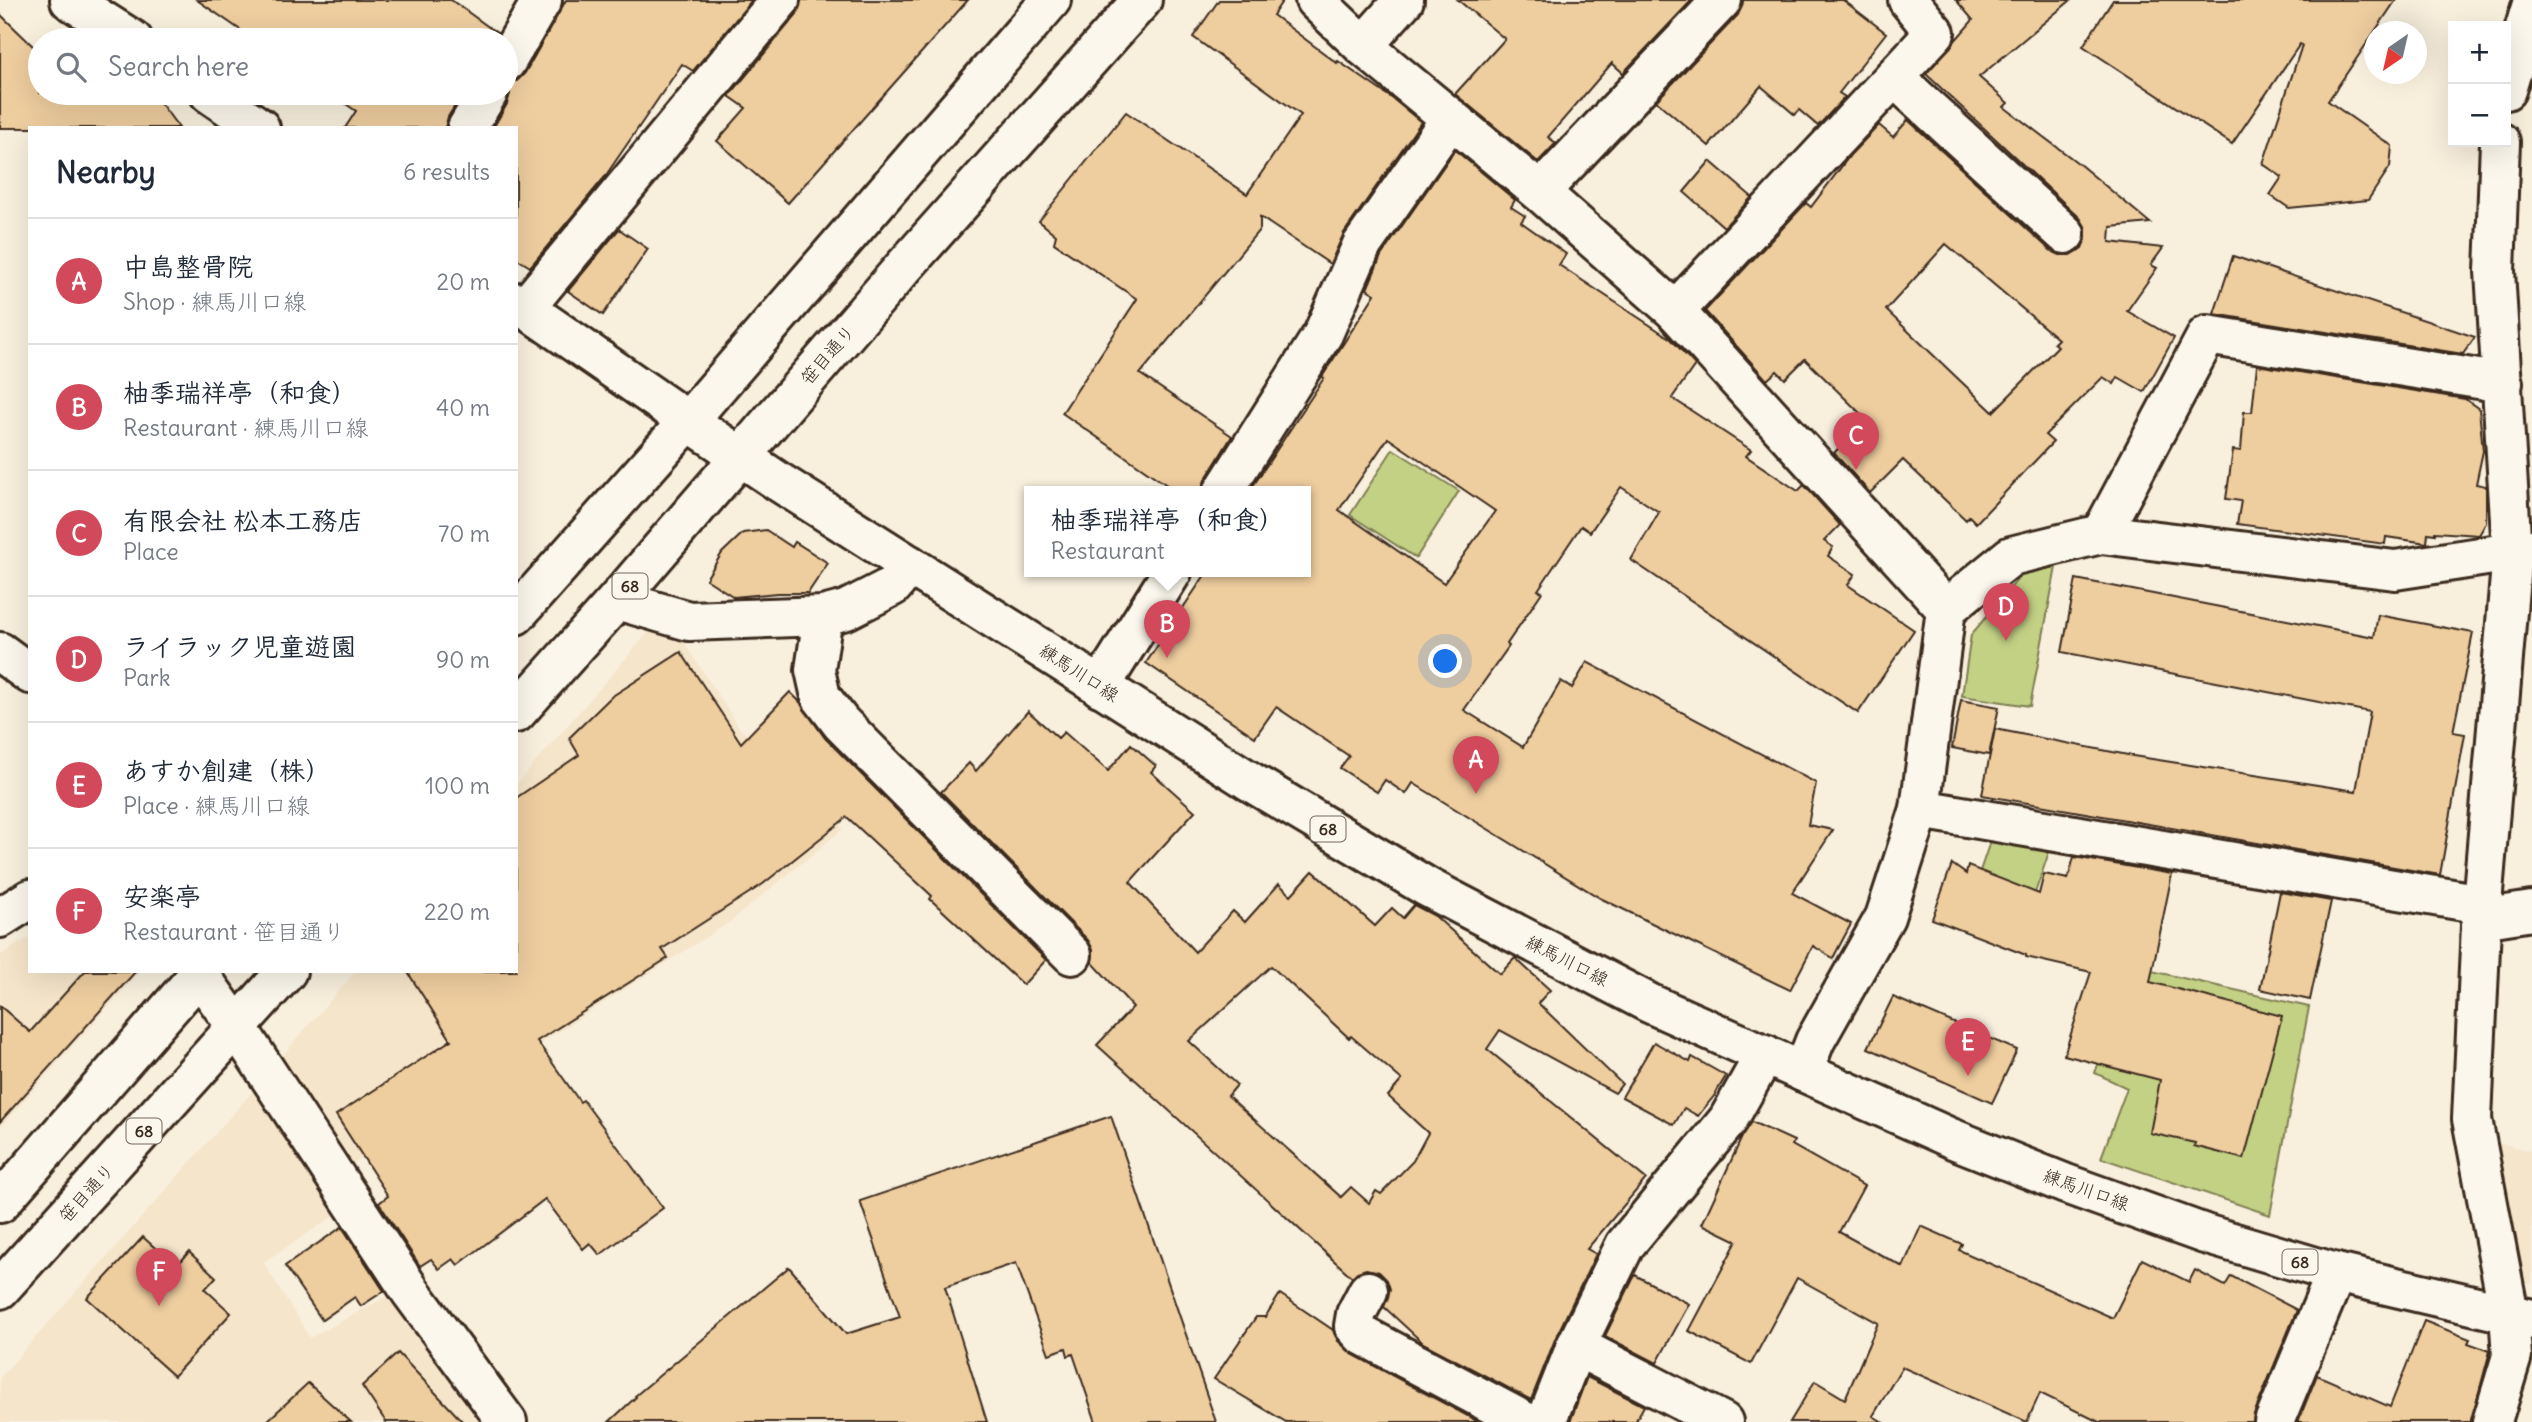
<!DOCTYPE html>
<html lang="en">
<head>
<meta charset="utf-8">
<style>
	:root { --surface:#fff; --page:#f6f6f7; --text:#1f2937; --muted:#747a83; --line:#e0e1e3; --accent:#d1495b }
	body { margin:0; font-family:Delius,"Klee One",sans-serif; background:var(--page); color:var(--text) }
	.controls { position:absolute; right:21px; top:21px; display:grid; overflow:hidden; border-radius:0px; box-shadow:0 7px 28px #0002 }
	.controls button { width:63px; height:63px; display:grid; place-items:center; padding:0; border:0; border-bottom:2px solid var(--line); background:var(--surface); color:var(--text); font:35px sans-serif }
	.compass { position:absolute; left:2364px; top:21px; width:63px; height:63px; border-radius:50%; background:var(--surface); box-shadow:0 7px 28px #0002; rotate:214deg }
	.you { position:absolute; left:1446px; top:662px; width:24px; height:24px; margin:-18px; border:5px solid #fff; border-radius:50%; background:#1a73e8; box-shadow:0 0 0 10px #1a73e833 }
	.badge { display:grid; place-items:center; width:46px; height:46px; border-radius:50%; background:var(--accent); color:#fff; font-size:23px; font-weight:700 }
	.pin { position:absolute; translate:-50% -58px; filter:drop-shadow(0 2px 4px #0008) }
	.pin::after { content:''; position:absolute; top:37px; width:24px; height:21px; background:inherit; clip-path:polygon(0 0,100% 0,50% 100%) }
	.popup { position:absolute; left:1024px; top:486px; width:287px; height:91px; box-sizing:border-box; display:grid; place-content:center; border-radius:0px; background:var(--surface); filter:drop-shadow(0 2px 5px #0005); font-size:23px; white-space:nowrap; color:var(--muted) }
	.popup b { font-size:26px; color:var(--text) }
	.popup::after { content:''; position:absolute; left:50%; top:100%; margin-left:-14px; border:14px solid transparent; border-top-color:var(--surface) }
	.list { margin:0; padding:0; list-style:none }
	h2 { display:flex; justify-content:space-between; align-items:center; height:91px; margin:0; padding:0 28px; font-size:30px }
	h2 small { font-size:23px; font-weight:400; color:var(--muted) }
	.list li { display:grid; grid-template-columns:46px 1fr auto; gap:21px; align-items:center; box-sizing:border-box; height:126px; padding:0 28px; border-top:2px solid var(--line) }
	.list b { display:block; font-size:26px; white-space:nowrap }
	.list p { margin:0; font-size:23px; white-space:nowrap; color:var(--muted) }
	.list em { font-size:23px; font-style:normal; color:var(--muted) }
	.icon { flex:none; width:38px; height:38px; fill:none; stroke:currentColor; stroke-width:2; stroke-linecap:round; stroke-linejoin:round }
	.map { position:relative; flex:none; width:2532px; height:1422px; overflow:hidden }
	.search { position:absolute; background:var(--surface); box-shadow:0 7px 28px #0002; left:28px; top:28px; width:490px; height:77px; display:flex; align-items:center; gap:18px; box-sizing:border-box; padding:0 24px; border-radius:38px; color:var(--muted); font-size:26px }
	.panel { position:absolute; background:var(--surface); box-shadow:0 7px 28px #0002; left:28px; top:126px; width:490px; height:847px; border-radius:0px }
	.map>svg:first-child { display:block }
</style>
</head>
<body>
<div class="map">
<svg width="2532" height="1422" viewBox="0 0 2532 1422">
	<rect width="100%" height="100%" fill="#f8efdd"/>
	<filter id="ink" filterUnits="userSpaceOnUse"><feTurbulence type="fractalNoise" baseFrequency=".0143" numOctaves="2"/><feDisplacementMap in="SourceGraphic" scale="14" xChannelSelector="R" yChannelSelector="G"/><feConvolveMatrix kernelMatrix="1 2 1 2 8 2 1 2 1" color-interpolation-filters="sRGB"/></filter>
	<g filter="url(#ink)">
		<!-- built -->
		<g fill="#f5e5ca">
			<path d="M 648,633 L 679,635 L 740,729 L 843,829 L 731,921 L 347,1167 L 277,1062 L 356,971 L 516,971 L 516,785 Z"/>
			<path d="M 30,937 L 30,971 L 140,971 L 0,1127 L 0,955 Z"/>
			<path d="M 255,1089 L 334,1216 L 263,1262 L 310,1338 L 388,1296 L 481,1422 L 0,1422 L 0,1378 Z"/>
			<path d="M 2498,1143 L 2532,1151 L 2532,1284 L 2523,1282 Z"/>
		</g>
		<!-- green -->
		<g fill="#c3d185" stroke="#7f7e52" stroke-width="2">
			<path d="M 1393,449 L 1459,491 L 1416,558 L 1350,515 Z"/>
			<path d="M 2056,567 L 2030,706 L 1962,696 L 1971,635 L 2022,574 Z"/>
			<path d="M 1991,839 L 2049,852 L 2034,896 L 1980,871 Z"/>
			<path d="M 2095,958 L 2309,1007 L 2270,1215 L 2101,1158 L 2127,1088 L 2095,1073 L 2117,1009 Z"/>
		</g>
		<!-- building -->
		<g fill="#eecd9f" stroke="#3b2a1e" stroke-width="2" fill-rule="evenodd">
			<path d="M 197,0 L 451,0 L 497,33 L 493,40 L 255,40 Z"/>
			<path d="M 566,0 L 752,0 L 693,71 L 682,64 L 604,178 L 530,267 L 516,258 L 516,128 L 493,128 L 507,104 L 510,94 L 508,84 L 517,81 L 525,73 Z"/>
			<path d="M 801,0 L 968,0 L 788,203 L 717,141 L 746,108 L 729,96 L 797,14 Z"/>
			<path d="M 1219,0 L 1283,0 L 1273,15 L 1337,63 L 1338,61 L 1393,99 L 1421,122 L 1344,233 L 1330,264 L 1260,217 L 1260,229 L 1140,374 L 1232,436 L 1205,480 L 1201,492 L 1177,492 L 1062,413 L 1137,299 L 1054,243 L 1056,235 L 1039,221 L 1126,112 L 1247,194 L 1301,115 L 1193,37 Z"/>
			<path d="M 1458,0 L 1692,0 L 1623,73 L 1612,63 L 1548,137 L 1556,143 L 1538,162 L 1455,94 L 1505,39 Z"/>
			<path d="M 1743,0 L 1843,0 L 1886,33 L 1839,93 L 1845,97 L 1818,126 L 1799,110 L 1795,115 L 1761,86 L 1709,146 L 1656,101 L 1738,15 Z"/>
			<path d="M 1956,0 L 2071,0 L 1979,77 L 2008,103 L 2004,107 L 2078,163 L 2150,223 L 2111,227 L 2110,242 L 2163,248 L 2151,265 L 2157,268 L 2127,311 L 2174,338 L 2144,392 L 2118,377 L 2114,384 L 2103,377 L 2045,435 L 2053,442 L 1976,523 L 1969,516 L 1966,520 L 1903,460 L 1870,493 L 1834,453 L 1866,419 L 1805,359 L 1785,379 L 1777,371 L 1767,380 L 1705,311 L 1806,203 L 1811,207 L 1851,154 L 1879,125 L 1893,137 L 1908,120 L 2050,250 L 2060,255 L 2071,255 L 2082,248 L 2086,238 L 2086,228 L 2080,218 L 1926,74 L 1973,20 ZM 1946,244 L 2058,339 L 2054,343 L 2058,346 L 1993,412 L 1886,310 Z"/>
			<path d="M 2113,0 L 2396,0 L 2328,101 L 2392,146 L 2390,167 L 2368,200 L 2289,208 L 2270,195 L 2282,177 L 2263,164 L 2302,45 L 2300,44 L 2232,144 L 2083,46 Z"/>
			<path d="M 0,14 L 40,53 L 40,93 L 153,93 L 179,128 L 0,128 Z"/>
			<path d="M 330,93 L 463,93 L 448,117 L 445,128 L 345,128 L 356,111 Z"/>
			<path d="M 1455,150 L 1515,200 L 1511,207 L 1525,216 L 1521,222 L 1566,254 L 1559,265 L 1671,339 L 1695,365 L 1672,398 L 1751,450 L 1746,456 L 1798,491 L 1804,485 L 1840,525 L 1824,541 L 1833,547 L 1828,556 L 1855,574 L 1848,585 L 1914,630 L 1858,713 L 1631,560 L 1659,512 L 1621,487 L 1590,532 L 1581,526 L 1538,590 L 1542,592 L 1507,644 L 1509,646 L 1464,710 L 1523,747 L 1561,681 L 1572,688 L 1587,662 L 1816,783 L 1808,825 L 1833,830 L 1792,893 L 1851,924 L 1833,958 L 1813,946 L 1790,990 L 1600,898 L 1413,783 L 1406,794 L 1385,780 L 1377,792 L 1340,768 L 1349,756 L 1276,707 L 1255,737 L 1146,663 L 1207,572 L 1305,572 L 1305,492 L 1249,492 L 1324,378 L 1322,377 L 1375,294 L 1367,289 L 1381,256 ZM 1388,438 L 1495,511 L 1444,583 L 1339,510 Z"/>
			<path d="M 1710,161 L 1752,197 L 1724,227 L 1684,192 Z"/>
			<path d="M 619,229 L 648,249 L 603,315 L 568,291 Z"/>
			<path d="M 2233,256 L 2475,337 L 2463,354 L 2214,314 Z"/>
			<path d="M 2257,365 L 2465,399 L 2479,409 L 2483,451 L 2476,484 L 2486,486 L 2486,523 L 2479,535 L 2435,532 L 2435,534 L 2428,533 L 2427,543 L 2386,537 L 2385,544 L 2237,524 L 2241,501 L 2226,499 L 2233,450 L 2241,451 L 2244,412 L 2252,412 Z"/>
			<path d="M 766,530 L 792,547 L 795,542 L 828,563 L 808,593 L 777,593 L 734,597 L 706,579 L 722,553 L 743,533 Z"/>
			<path d="M 2076,579 L 2374,637 L 2378,615 L 2473,633 L 2453,732 L 2465,734 L 2440,875 L 1982,795 L 1995,729 L 2133,756 L 2356,791 L 2370,712 L 2062,652 Z"/>
			<path d="M 681,652 L 741,743 L 790,692 L 800,702 L 825,738 L 1046,960 L 1023,985 L 930,899 L 932,896 L 847,817 L 763,884 L 662,949 L 668,958 L 537,1041 L 580,1102 L 583,1100 L 663,1208 L 600,1255 L 590,1243 L 583,1249 L 545,1199 L 458,1265 L 453,1259 L 439,1269 L 431,1259 L 420,1266 L 379,1203 L 388,1196 L 336,1115 L 451,1040 L 407,971 L 516,971 L 516,798 L 579,755 L 569,738 L 611,697 Z"/>
			<path d="M 1961,700 L 1999,707 L 1989,755 L 1952,748 Z"/>
			<path d="M 1028,711 L 1058,738 L 1064,732 L 1108,771 L 1131,744 L 1156,766 L 1151,772 L 1195,811 L 1130,882 L 1195,952 L 1233,911 L 1245,922 L 1279,884 L 1291,895 L 1313,871 L 1375,926 L 1392,908 L 1403,918 L 1414,905 L 1435,916 L 1500,974 L 1515,958 L 1550,990 L 1538,1003 L 1622,1084 L 1615,1093 L 1500,1030 L 1487,1049 L 1646,1179 L 1587,1249 L 1596,1254 L 1556,1337 L 1531,1400 L 1423,1343 L 1384,1307 L 1390,1289 L 1387,1280 L 1379,1272 L 1366,1269 L 1357,1272 L 1352,1277 L 1097,1045 L 1133,1007 L 1092,962 L 1093,950 L 1088,940 L 941,792 L 969,763 L 976,771 ZM 1271,966 L 1349,1038 L 1351,1036 L 1402,1080 L 1388,1096 L 1428,1133 L 1413,1161 L 1381,1194 L 1376,1191 L 1369,1203 L 1351,1187 L 1341,1197 L 1228,1096 L 1237,1085 L 1189,1041 Z"/>
			<path d="M 2074,857 L 2172,874 L 2150,982 L 2282,1016 L 2244,1159 L 2194,1146 L 2195,1143 L 2150,1133 L 2160,1080 L 2064,1055 L 2091,972 L 2026,957 L 2026,955 L 1932,919 L 1952,864 L 1966,874 L 1968,866 L 2039,894 L 2044,874 L 2068,879 Z"/>
			<path d="M 2280,892 L 2331,901 L 2310,1000 L 2260,989 Z"/>
			<path d="M 85,971 L 136,971 L 0,1122 L 0,1006 L 30,1032 Z"/>
			<path d="M 1893,997 L 2017,1050 L 1992,1103 L 1868,1048 Z"/>
			<path d="M 1654,1042 L 1690,1062 L 1692,1057 L 1726,1076 L 1714,1096 L 1698,1116 L 1684,1108 L 1674,1125 L 1622,1097 Z"/>
			<path d="M 1111,1116 L 1216,1422 L 1096,1422 L 1073,1354 L 1068,1356 L 1066,1348 L 1049,1354 L 1016,1263 L 945,1287 L 987,1422 L 609,1422 L 636,1397 L 635,1396 L 789,1267 L 846,1334 L 900,1317 L 860,1201 Z"/>
			<path d="M 1752,1122 L 1794,1141 L 1792,1145 L 1864,1186 L 1839,1232 L 1903,1267 L 1921,1226 L 1962,1244 L 1959,1250 L 2113,1318 L 2142,1259 L 2189,1282 L 2195,1270 L 2225,1286 L 2231,1276 L 2297,1310 L 2254,1414 L 2253,1422 L 2099,1422 L 2040,1393 L 2027,1422 L 1902,1367 L 1873,1416 L 1883,1422 L 1790,1422 L 1815,1381 L 1845,1399 L 1878,1323 L 1797,1278 L 1751,1364 L 1689,1331 L 1737,1241 L 1702,1224 L 1742,1137 Z"/>
			<path d="M 342,1227 L 384,1291 L 361,1306 L 355,1297 L 322,1320 L 285,1266 Z"/>
			<path d="M 143,1237 L 176,1267 L 189,1252 L 216,1277 L 205,1289 L 231,1313 L 174,1376 L 87,1298 Z"/>
			<path d="M 1635,1275 L 1689,1304 L 1657,1363 L 1605,1336 Z"/>
			<path d="M 1280,1294 L 1333,1330 L 1338,1341 L 1352,1354 L 1479,1422 L 1286,1422 L 1214,1379 L 1256,1317 L 1265,1317 Z"/>
			<path d="M 2424,1321 L 2470,1339 L 2468,1343 L 2490,1351 L 2471,1422 L 2298,1422 L 2317,1375 L 2390,1407 Z"/>
			<path d="M 398,1353 L 463,1422 L 386,1422 L 362,1386 Z"/>
			<path d="M 1587,1377 L 1644,1406 L 1635,1422 L 1570,1422 Z"/>
			<path d="M 308,1383 L 351,1422 L 266,1422 Z"/>
		</g>
		<g fill="none" stroke-linecap="round" stroke-linejoin="round">
			<defs>
				<g id="minor">
					<path d="M 70,0 L 133,40"/>
					<path d="M 1315,0 L 1363,46 L 1540,192 L 1675,311 L 1946,609"/>
					<path d="M 1363,46 L 1404,0"/>
					<path d="M 506,62 L 542,0"/>
					<path d="M 1894,77 L 2065,234"/>
					<path d="M 2506,90 L 2532,4"/>
					<path d="M 209,93 L 260,128"/>
					<path d="M 467,128 L 488,93"/>
					<path d="M 1540,192 L 1722,0"/>
					<path d="M 516,302 L 688,421"/>
					<path d="M 525,308 L 780,0"/>
					<path d="M 1675,311 L 1935,33 L 1908,0"/>
					<path d="M 1223,492 L 1323,334 L 1362,245 L 1451,118"/>
					<path d="M 2101,534 L 2207,335 L 2503,383"/>
					<path d="M 617,600 L 689,621 L 823,616 L 846,610 L 893,586 L 910,565"/>
					<path d="M 823,616 L 815,670 L 821,697 L 841,723 L 1072,955"/>
					<path d="M 0,652 L 30,674"/>
					<path d="M 1100,687 L 1172,572"/>
					<path d="M 1920,809 L 2482,904"/>
					<path d="M 0,918 L 30,899"/>
					<path d="M 2481,919 L 2532,911"/>
					<path d="M 199,974 L 237,1027 L 411,1292 L 507,1422"/>
					<path d="M 1803,1072 L 1815,1041 L 1885,917 L 1920,809 L 1946,609 L 2011,556 L 2101,534 L 2395,570 L 2532,549"/>
					<path d="M 1368,1291 L 1356,1314 L 1354,1326 L 1362,1335 L 1526,1422"/>
					<path d="M 1576,1346 L 1723,1422"/>
					<path d="M 1546,1422 L 1576,1346 L 1625,1245 L 1728,1120 L 1765,1054"/>
					<path d="M 2274,1422 L 2336,1273"/>
					<path d="M 2492,1422 L 2512,1356 L 2509,1314 L 2472,1119 L 2482,904 L 2512,553 L 2495,271 L 2500,142"/>
				</g>
				<g id="major">
					<path d="M 688,421 L 779,482 L 1251,782 L 1427,887 L 1649,1003 L 1951,1138 L 2066,1184 L 2205,1234 L 2336,1273 L 2532,1319"/>
					<path d="M 516,615 L 688,421 L 1051,0"/>
					<path d="M 516,713 L 617,600 L 902,269 L 1142,0"/>
					<path d="M 0,1203 L 202,971"/>
					<path d="M 0,1289 L 287,971"/>
				</g>
			</defs>
			<!-- minor casing -->
			<use href="#minor" stroke="#3b2a1e" stroke-width="44"/>
			<!-- major casing -->
			<use href="#major" stroke="#3b2a1e" stroke-width="44"/>
			<!-- minor -->
			<use href="#minor" stroke="#fbf7ec" stroke-width="38"/>
			<!-- major -->
			<use href="#major" stroke="#fbf7ec" stroke-width="38"/>
		</g>
	</g>
	<g text-anchor="middle" stroke-width="6" stroke-linejoin="round" paint-order="stroke">
		<!-- shield labels -->
		<g fill="#fbf7ec" stroke="#75685c" stroke-width="2">
			<rect x="612.5" y="573.5" width="35" height="25" rx="5"/>
			<rect x="1310.5" y="816.5" width="35" height="25" rx="5"/>
			<rect x="126.5" y="1118.5" width="35" height="25" rx="5"/>
			<rect x="2282.5" y="1249.5" width="35" height="25" rx="5"/>
		</g>
		<g font-size="16" font-weight="bold" fill="#3b2a1e">
			<text x="630" y="592">68</text>
			<text x="1328" y="835">68</text>
			<text x="144" y="1137">68</text>
			<text x="2300" y="1268">68</text>
		</g>
		<!-- street labels -->
		<g font-size="18" fill="#3b2a1e" stroke="#fbf7ec">
			<text transform="translate(828 355) rotate(-49)" y="6">笹目通り</text>
			<text transform="translate(1079 673) rotate(33)" y="6">練馬川口線</text>
			<text transform="translate(1567 961) rotate(27)" y="6">練馬川口線</text>
			<text transform="translate(2086 1190) rotate(20)" y="6">練馬川口線</text>
			<text transform="translate(87 1193) rotate(-48)" y="6">笹目通り</text>
		</g>
	</g>
</svg>
<div class="controls">
<button>+</button>
<button>−</button>
</div>
<svg class="compass" viewBox="-18 -18 36 36"><path d="M0-13l5 13h-10z" fill="#e53935"/><path d="M0 13l5-13h-10z" fill="#747a83"/></svg>
<div class="you"></div>
<div class="pin badge" style="left:1476px;top:794px">A</div>
<div class="pin badge" style="left:1167px;top:658px">B</div>
<div class="popup"><b>柚季瑞祥亭（和食）</b>Restaurant</div>
<div class="pin badge" style="left:1856px;top:470px">C</div>
<div class="pin badge" style="left:2006px;top:641px">D</div>
<div class="pin badge" style="left:1968px;top:1076px">E</div>
<div class="pin badge" style="left:159px;top:1306px">F</div>
<div class="search"><svg class="icon" aria-label="search" viewBox="0 0 24 24"><circle cx="10" cy="10" r="6"/><path d="M15 15l6 6"/></svg>Search here</div>
<section class="panel">
<h2>Nearby<small>6 results</small></h2>
<ul class="list">
<li><span class="badge">A</span><div><b>中島整骨院</b><p>Shop · 練馬川口線</p></div><em>20 m</em></li>
<li><span class="badge">B</span><div><b>柚季瑞祥亭（和食）</b><p>Restaurant · 練馬川口線</p></div><em>40 m</em></li>
<li><span class="badge">C</span><div><b>有限会社 松本工務店</b><p>Place</p></div><em>70 m</em></li>
<li><span class="badge">D</span><div><b>ライラック児童遊園</b><p>Park</p></div><em>90 m</em></li>
<li><span class="badge">E</span><div><b>あすか創建（株）</b><p>Place · 練馬川口線</p></div><em>100 m</em></li>
<li><span class="badge">F</span><div><b>安楽亭</b><p>Restaurant · 笹目通り</p></div><em>220 m</em></li>
</ul>
</section>
</div>
</body>
</html>
